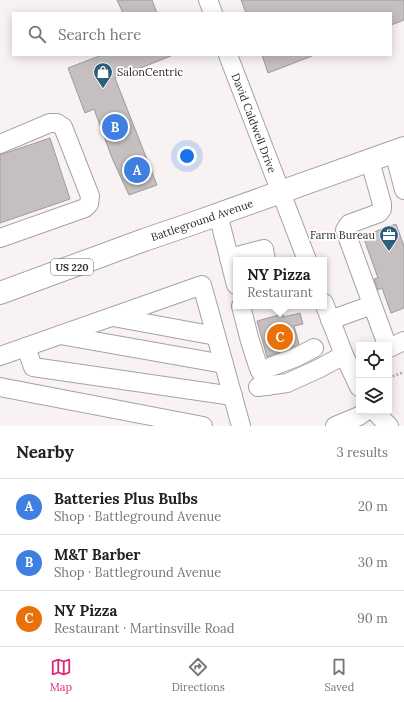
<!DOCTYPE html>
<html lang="en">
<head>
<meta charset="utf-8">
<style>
	:root { --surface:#fff; --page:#f6f6f6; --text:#222; --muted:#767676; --line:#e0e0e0; --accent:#db2777 }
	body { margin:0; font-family:Lora,serif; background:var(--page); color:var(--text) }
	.controls { position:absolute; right:12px; bottom:12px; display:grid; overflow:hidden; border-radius:0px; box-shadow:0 2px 10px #0003 }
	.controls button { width:36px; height:36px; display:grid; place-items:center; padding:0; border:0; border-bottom:1px solid var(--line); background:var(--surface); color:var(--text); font:20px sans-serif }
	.you { position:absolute; left:187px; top:156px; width:14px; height:14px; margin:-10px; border:3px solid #fff; border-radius:50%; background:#1a73e8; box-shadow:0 0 0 6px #1a73e833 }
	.badge { display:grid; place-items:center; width:26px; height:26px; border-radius:50%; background:var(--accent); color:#fff; font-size:13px; font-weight:700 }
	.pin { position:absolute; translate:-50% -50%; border:2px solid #fff; box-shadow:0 1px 4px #0006 }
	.popup { position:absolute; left:233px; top:257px; width:94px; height:52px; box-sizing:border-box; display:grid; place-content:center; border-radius:0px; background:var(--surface); filter:drop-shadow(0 1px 3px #0005); font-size:13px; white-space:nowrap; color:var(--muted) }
	.popup b { font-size:15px; color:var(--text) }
	.popup::after { content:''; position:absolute; left:50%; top:100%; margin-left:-8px; border:8px solid transparent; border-top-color:var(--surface) }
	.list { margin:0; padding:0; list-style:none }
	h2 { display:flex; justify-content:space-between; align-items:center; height:52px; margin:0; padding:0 16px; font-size:17px }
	h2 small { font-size:13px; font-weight:400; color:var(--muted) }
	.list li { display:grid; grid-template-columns:26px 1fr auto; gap:12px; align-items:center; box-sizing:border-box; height:56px; padding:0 16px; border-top:1px solid var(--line) }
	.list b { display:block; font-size:15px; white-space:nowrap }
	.list p { margin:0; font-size:13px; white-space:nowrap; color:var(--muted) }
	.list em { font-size:13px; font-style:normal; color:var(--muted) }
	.icon { flex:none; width:22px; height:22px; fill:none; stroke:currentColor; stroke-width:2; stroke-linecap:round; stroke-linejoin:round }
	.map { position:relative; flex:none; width:404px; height:426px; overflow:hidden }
	.search { position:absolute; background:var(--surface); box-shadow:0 2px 10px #0003; left:12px; right:12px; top:12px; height:44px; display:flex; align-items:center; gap:10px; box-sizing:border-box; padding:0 14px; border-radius:0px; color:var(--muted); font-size:15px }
	.sheet { height:220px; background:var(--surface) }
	nav { display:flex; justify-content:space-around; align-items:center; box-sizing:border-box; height:56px; border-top:1px solid var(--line); background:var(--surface); font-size:11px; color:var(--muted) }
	nav a { display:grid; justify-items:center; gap:2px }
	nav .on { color:var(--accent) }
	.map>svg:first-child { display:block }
</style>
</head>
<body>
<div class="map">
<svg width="404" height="426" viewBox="0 0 404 426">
	<rect width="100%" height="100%" fill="#f8f2f2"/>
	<!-- building -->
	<g fill="#c5bfbf" stroke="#a09b9b">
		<path d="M 117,0 L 152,0 L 157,13 L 123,13 Z"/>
		<path d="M 241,0 L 404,0 L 404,20 L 391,25 L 391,13 L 246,13 Z"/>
		<path d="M 102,55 L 171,55 L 171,56 L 115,78 L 157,185 L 129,195 L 112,158 L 94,109 L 85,113 L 68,68 Z"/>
		<path d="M 262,55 L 312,55 L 312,56 L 268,73 Z"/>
		<path d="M 50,138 L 70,199 L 0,223 L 0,155 Z"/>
		<path d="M 396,224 L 404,246 L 404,308 L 391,313 L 382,288 L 378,290 L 374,279 L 378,278 L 363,236 Z"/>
		<path d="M 300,313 L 303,324 L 294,326 L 299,344 L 293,347 L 267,357 L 257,321 L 283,314 L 283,317 Z"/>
	</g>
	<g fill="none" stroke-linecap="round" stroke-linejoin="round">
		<defs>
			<g id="minor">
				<path d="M 208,0 L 213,13"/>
				<path d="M 228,55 L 307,260"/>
				<path d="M 0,144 L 50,123 L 57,123 L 63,127 L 90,196 L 89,204 L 85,208 L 0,238"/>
				<path d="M 394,152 L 404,190"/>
				<path d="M 370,161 L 382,204 L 382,209 L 379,213 L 349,224 L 345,230 L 387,345"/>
				<path d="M 218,214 L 236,285"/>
				<path d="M 229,258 L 264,249 L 266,260"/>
				<path d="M 324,303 L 344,355 L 359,387"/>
				<path d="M 241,306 L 250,341 L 258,366 L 268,386"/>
				<path d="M 113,317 L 216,336"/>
				<path d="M 330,320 L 372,305"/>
				<path d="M 60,335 L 224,364"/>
				<path d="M 26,347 L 33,367 L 233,396"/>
				<path d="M 389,348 L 404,341"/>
				<path d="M 0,356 L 202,285 L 241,426"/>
				<path d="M 260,371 L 297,357 L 314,348"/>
				<path d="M 0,387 L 203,426"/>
				<path d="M 258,387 L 287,383 L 318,369 L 344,355"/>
				<path d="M 375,411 L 380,417 L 389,426"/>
				<path d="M 335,426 L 359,416 L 366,411"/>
			</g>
			<path id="major" d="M 0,293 L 144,240 L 191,224 L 404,148"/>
		</defs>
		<!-- minor casing -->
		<use href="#minor" stroke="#a7a2a2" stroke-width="20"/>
		<!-- major casing -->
		<use href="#major" stroke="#a7a2a2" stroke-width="24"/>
		<!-- path -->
		<path stroke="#b1adad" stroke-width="2.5" stroke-dasharray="2 2" stroke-linecap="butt" d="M 389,376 L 391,377 L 404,372"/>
		<!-- minor -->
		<use href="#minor" stroke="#fff" stroke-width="18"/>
		<!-- major -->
		<use href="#major" stroke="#fff" stroke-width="22"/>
	</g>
	<!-- icons -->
	<defs>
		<symbol id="shop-pin" viewBox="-11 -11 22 30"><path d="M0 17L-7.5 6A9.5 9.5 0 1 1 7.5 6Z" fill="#2d5f7c" stroke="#fff"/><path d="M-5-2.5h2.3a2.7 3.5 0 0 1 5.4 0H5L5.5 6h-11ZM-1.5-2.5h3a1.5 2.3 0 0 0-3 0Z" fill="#fff"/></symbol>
		<symbol id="office-pin" viewBox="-11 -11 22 30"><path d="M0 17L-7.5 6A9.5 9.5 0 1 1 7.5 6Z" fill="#2d5f7c" stroke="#fff"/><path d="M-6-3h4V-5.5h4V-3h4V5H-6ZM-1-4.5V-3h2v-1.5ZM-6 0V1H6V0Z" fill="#fff"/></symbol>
	</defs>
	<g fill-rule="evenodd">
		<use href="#shop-pin" x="92" y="61" width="22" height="30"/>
		<use href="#office-pin" x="378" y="224" width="22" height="30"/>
	</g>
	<g text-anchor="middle" stroke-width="3.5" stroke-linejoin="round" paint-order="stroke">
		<!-- shield labels -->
		<rect fill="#fff" stroke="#6d6b6b" stroke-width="1" x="51" y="259" width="42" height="16" rx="3"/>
		<g font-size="10" font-weight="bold" fill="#2e2c2c">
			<text x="72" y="271">US 220</text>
		</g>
		<!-- poi labels -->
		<g font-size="11" fill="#2e2c2c" stroke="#fff" text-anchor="start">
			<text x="117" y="76">SalonCentric</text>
			<text x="375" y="239" text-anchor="end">Farm Bureau</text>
		</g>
		<!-- street labels -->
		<g font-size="11" fill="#2e2c2c" stroke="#fff">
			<text transform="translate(254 123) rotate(69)" y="4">David Caldwell Drive</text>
			<text transform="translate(202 220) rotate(-19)" y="4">Battleground Avenue</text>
		</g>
	</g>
</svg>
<div class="controls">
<button><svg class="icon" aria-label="locate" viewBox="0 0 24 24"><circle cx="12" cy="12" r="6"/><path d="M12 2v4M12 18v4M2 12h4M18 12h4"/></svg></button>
<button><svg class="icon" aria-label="layers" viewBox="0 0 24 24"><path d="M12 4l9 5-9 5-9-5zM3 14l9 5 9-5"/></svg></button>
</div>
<div class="you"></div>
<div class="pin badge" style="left:137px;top:170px;background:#3f7fe0">A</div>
<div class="pin badge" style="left:115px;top:127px;background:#3f7fe0">B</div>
<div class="pin badge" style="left:280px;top:337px;background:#e8710a">C</div>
<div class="popup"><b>NY Pizza</b>Restaurant</div>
<div class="search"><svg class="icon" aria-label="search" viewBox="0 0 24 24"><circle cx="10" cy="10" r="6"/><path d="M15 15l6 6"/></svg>Search here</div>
</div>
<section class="sheet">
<h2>Nearby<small>3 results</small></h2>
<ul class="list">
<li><span class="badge" style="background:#3f7fe0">A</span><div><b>Batteries Plus Bulbs</b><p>Shop · Battleground Avenue</p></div><em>20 m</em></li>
<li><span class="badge" style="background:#3f7fe0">B</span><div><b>M&amp;T Barber</b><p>Shop · Battleground Avenue</p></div><em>30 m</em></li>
<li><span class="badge" style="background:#e8710a">C</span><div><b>NY Pizza</b><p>Restaurant · Martinsville Road</p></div><em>90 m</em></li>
</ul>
</section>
<nav>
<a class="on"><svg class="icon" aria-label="map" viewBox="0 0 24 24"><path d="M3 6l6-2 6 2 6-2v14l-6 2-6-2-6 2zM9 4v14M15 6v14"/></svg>Map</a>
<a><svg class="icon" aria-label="directions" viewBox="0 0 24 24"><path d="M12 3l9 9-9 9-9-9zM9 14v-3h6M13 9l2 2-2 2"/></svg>Directions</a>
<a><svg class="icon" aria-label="saved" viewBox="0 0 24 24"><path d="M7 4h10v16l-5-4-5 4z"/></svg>Saved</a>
</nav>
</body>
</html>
